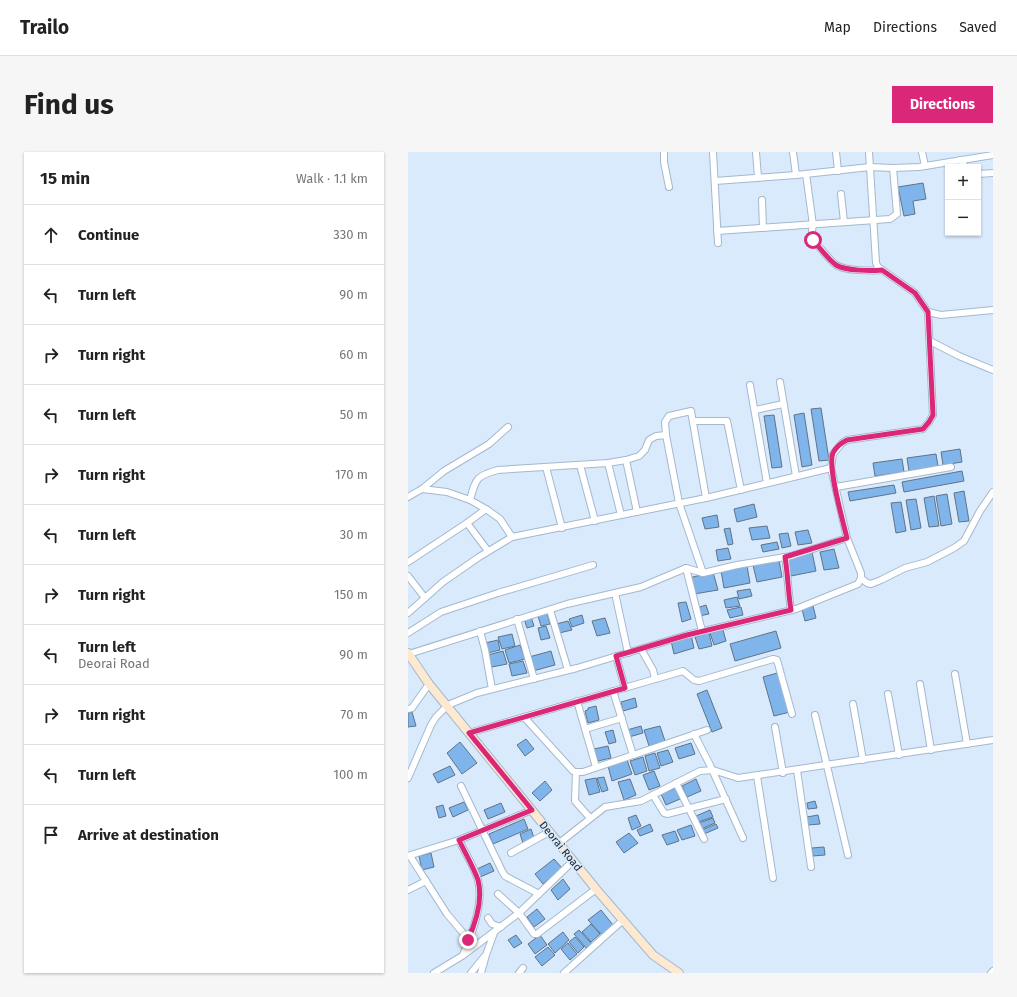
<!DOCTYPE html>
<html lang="en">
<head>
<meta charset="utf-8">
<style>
	:root { --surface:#fff; --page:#f6f6f6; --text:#222; --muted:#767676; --line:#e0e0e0; --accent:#db2777 }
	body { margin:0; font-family:"Fira Sans",sans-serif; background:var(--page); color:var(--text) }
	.controls { position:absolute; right:12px; top:12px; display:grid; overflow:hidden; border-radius:0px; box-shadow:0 1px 3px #0004 }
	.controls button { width:36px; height:36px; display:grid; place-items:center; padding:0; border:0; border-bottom:1px solid var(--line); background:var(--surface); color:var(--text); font:20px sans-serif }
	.stop { position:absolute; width:12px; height:12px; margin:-9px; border:3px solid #db2777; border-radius:50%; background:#fff }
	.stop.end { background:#db2777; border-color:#fff; box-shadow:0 1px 4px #0008 }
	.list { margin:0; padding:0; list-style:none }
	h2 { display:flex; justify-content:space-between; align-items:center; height:52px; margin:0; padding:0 16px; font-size:17px }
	h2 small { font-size:13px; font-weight:400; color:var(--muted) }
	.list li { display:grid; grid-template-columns:26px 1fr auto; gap:12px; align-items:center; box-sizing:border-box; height:60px; padding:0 16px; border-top:1px solid var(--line) }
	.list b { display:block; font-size:15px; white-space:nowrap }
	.list p { margin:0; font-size:13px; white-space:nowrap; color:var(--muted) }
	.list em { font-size:13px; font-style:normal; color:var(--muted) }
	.icon { flex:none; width:22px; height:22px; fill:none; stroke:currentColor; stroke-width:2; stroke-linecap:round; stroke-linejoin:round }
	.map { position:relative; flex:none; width:585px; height:821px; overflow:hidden; border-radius:0px }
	header { display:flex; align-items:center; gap:24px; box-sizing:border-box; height:56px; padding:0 20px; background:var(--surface); border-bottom:1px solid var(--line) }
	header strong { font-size:19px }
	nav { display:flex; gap:22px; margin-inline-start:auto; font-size:14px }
	.intro { display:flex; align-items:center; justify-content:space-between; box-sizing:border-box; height:96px; padding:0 24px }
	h1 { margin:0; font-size:28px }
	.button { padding:10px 18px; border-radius:0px; background:var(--accent); color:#fff; font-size:14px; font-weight:700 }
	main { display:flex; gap:24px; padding:0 24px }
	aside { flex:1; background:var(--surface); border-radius:0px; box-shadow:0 1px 3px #0004 }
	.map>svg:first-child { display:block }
</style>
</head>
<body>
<header>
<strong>Trailo</strong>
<nav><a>Map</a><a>Directions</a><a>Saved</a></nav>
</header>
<div class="intro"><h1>Find us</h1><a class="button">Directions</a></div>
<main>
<aside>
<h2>15 min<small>Walk · 1.1 km</small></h2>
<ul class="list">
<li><svg class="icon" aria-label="ahead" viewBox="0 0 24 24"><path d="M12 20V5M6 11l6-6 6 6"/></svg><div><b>Continue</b></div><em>330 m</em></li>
<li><svg class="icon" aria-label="left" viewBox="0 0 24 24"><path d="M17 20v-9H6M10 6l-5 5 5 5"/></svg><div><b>Turn left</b></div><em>90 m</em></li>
<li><svg class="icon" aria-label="right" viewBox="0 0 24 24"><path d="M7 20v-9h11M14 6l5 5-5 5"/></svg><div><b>Turn right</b></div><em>60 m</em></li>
<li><svg class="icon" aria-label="left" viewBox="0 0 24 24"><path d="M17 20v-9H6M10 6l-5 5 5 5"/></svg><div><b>Turn left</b></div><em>50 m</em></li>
<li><svg class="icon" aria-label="right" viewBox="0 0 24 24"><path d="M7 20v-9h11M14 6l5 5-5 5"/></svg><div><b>Turn right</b></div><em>170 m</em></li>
<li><svg class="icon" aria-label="left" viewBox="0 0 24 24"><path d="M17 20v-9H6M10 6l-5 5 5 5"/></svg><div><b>Turn left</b></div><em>30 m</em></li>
<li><svg class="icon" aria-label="right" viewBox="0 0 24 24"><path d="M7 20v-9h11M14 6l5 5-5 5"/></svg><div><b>Turn right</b></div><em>150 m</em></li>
<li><svg class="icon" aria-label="left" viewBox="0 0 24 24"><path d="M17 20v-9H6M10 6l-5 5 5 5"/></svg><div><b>Turn left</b><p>Deorai Road</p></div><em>90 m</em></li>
<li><svg class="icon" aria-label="right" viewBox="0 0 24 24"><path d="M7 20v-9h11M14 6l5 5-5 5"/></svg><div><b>Turn right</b></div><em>70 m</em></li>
<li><svg class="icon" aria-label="left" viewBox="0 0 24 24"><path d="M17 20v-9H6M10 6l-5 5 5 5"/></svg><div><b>Turn left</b></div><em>100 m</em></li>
<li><svg class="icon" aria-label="arrive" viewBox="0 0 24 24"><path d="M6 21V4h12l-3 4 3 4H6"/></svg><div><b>Arrive at destination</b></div></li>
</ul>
</aside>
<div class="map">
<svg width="585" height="821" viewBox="0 0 585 821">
	<rect width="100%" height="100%" fill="#d9eafc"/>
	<!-- building -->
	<g fill="#7fb5eb" stroke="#607387">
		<path d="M 515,31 L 518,47 L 505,49 L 507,62 L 496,64 L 490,35 Z"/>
		<path d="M 413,256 L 421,308 L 411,309 L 403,257 Z"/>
		<path d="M 396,261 L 404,313 L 394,315 L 386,263 Z"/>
		<path d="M 366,263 L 374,315 L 364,316 L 356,264 Z"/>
		<path d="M 552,297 L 554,310 L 535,313 L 533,300 Z"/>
		<path d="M 528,302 L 530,314 L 501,319 L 499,306 Z"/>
		<path d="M 494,307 L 496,320 L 467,324 L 465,311 Z"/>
		<path d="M 554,319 L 556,329 L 496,340 L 494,330 Z"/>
		<path d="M 486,333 L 488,341 L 442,349 L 440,340 Z"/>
		<path d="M 556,339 L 561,369 L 551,370 L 546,341 Z"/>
		<path d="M 539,342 L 544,372 L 533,374 L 528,344 Z"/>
		<path d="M 526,344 L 531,374 L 521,375 L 516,346 Z"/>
		<path d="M 508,347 L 513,376 L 503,378 L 498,348 Z"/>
		<path d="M 493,350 L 498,379 L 488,381 L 483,351 Z"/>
		<path d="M 346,352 L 349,365 L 329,370 L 326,357 Z"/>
		<path d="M 309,363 L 311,375 L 297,377 L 294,366 Z"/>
		<path d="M 359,374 L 362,386 L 344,388 L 341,376 Z"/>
		<path d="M 322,376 L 325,392 L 320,393 L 316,377 Z"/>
		<path d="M 400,378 L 404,391 L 390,393 L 387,380 Z"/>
		<path d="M 380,381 L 383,394 L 374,396 L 371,382 Z"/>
		<path d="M 369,390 L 371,397 L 355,400 L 353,393 Z"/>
		<path d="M 320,396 L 323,407 L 310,409 L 308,398 Z"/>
		<path d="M 426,397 L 431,416 L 416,418 L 412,400 Z"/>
		<path d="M 404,400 L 408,419 L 383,424 L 379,406 Z"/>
		<path d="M 371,408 L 374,425 L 349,430 L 345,413 Z"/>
		<path d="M 339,414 L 342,431 L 316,436 L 313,419 Z"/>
		<path d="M 305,420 L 310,438 L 286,442 L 281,426 Z"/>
		<path d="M 342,437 L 344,444 L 331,447 L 329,439 Z"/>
		<path d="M 329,445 L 332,454 L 318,456 L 316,448 Z"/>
		<path d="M 278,450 L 283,467 L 274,470 L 270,451 Z"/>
		<path d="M 298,453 L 301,462 L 291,464 L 289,456 Z"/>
		<path d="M 405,454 L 408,466 L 397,469 L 394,457 Z"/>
		<path d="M 333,455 L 335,463 L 322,466 L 319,458 Z"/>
		<path d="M 139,461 L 142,472 L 133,474 L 130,464 Z"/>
		<path d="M 174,463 L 176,471 L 164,475 L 161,467 Z"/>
		<path d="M 123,465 L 126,474 L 119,476 L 116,467 Z"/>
		<path d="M 197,466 L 202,481 L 189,484 L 184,469 Z"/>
		<path d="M 160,469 L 164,478 L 151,481 L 148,472 Z"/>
		<path d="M 138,474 L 142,486 L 133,488 L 130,476 Z"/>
		<path d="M 315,478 L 318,489 L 306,493 L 302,481 Z"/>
		<path d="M 368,479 L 373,496 L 327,509 L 322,492 Z"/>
		<path d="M 301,481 L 304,494 L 291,497 L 287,485 Z"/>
		<path d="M 104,482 L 107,494 L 94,497 L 90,485 Z"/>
		<path d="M 283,483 L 286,496 L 266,502 L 263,489 Z"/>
		<path d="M 90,488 L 92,498 L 80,501 L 77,491 Z"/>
		<path d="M 112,493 L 117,507 L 101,511 L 97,498 Z"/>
		<path d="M 95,499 L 99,512 L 84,515 L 80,503 Z"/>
		<path d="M 143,499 L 147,513 L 125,519 L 121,505 Z"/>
		<path d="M 115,509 L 119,521 L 104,524 L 101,512 Z"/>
		<path d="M 373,520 L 382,560 L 366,564 L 355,525 Z"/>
		<path d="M 299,538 L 314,576 L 304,580 L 289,542 Z"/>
		<path d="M 227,546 L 229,555 L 215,559 L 213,550 Z"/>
		<path d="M 188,554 L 191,568 L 180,571 L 177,559 L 180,558 L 180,556 Z"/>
		<path d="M 4,560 L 8,574 L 0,575 L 0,561 Z"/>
		<path d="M 233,574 L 235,581 L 221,585 L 219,578 Z"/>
		<path d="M 252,574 L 257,589 L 241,594 L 236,578 Z"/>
		<path d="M 205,578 L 208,590 L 201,592 L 197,580 Z"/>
		<path d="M 118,587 L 126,597 L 117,604 L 109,593 Z"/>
		<path d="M 52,590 L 69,611 L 54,622 L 39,601 Z"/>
		<path d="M 283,591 L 287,602 L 271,607 L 267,596 Z"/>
		<path d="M 200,594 L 203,606 L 190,609 L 186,597 Z"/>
		<path d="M 260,598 L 265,610 L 253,614 L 249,601 Z"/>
		<path d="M 247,601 L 252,616 L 241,619 L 237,604 Z"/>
		<path d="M 235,605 L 239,619 L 227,623 L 222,609 Z"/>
		<path d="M 219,608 L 224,622 L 204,629 L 200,614 Z"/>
		<path d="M 42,614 L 47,623 L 30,631 L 25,622 Z"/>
		<path d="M 246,619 L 252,634 L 241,638 L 235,623 Z"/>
		<path d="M 196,625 L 200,638 L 194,640 L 189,626 Z"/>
		<path d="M 188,626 L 192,640 L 181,643 L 177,628 Z"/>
		<path d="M 222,627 L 228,643 L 216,648 L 210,630 Z"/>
		<path d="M 288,627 L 293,639 L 279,645 L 274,634 Z"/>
		<path d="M 137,629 L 144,638 L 132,649 L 124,641 Z"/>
		<path d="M 267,636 L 272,647 L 258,653 L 253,642 Z"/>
		<path d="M 407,649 L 409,656 L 400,657 L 399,651 Z"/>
		<path d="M 56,650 L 60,658 L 45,665 L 41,656 Z"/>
		<path d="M 93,651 L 97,660 L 80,667 L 76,658 Z"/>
		<path d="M 35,653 L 38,664 L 31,666 L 28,655 Z"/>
		<path d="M 302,658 L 305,665 L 290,670 L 288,664 Z"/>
		<path d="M 228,663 L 233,674 L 224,678 L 220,666 Z"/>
		<path d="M 410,663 L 412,672 L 400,673 L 399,665 Z"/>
		<path d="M 305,666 L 307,671 L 293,677 L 291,671 Z"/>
		<path d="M 116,667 L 120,677 L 85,692 L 81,682 Z"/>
		<path d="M 242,672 L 245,679 L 232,684 L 229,678 Z"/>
		<path d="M 308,672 L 310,676 L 296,682 L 294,678 Z"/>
		<path d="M 283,673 L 287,684 L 274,688 L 269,678 Z"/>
		<path d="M 123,677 L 126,686 L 115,691 L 112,682 Z"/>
		<path d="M 267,679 L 271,689 L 259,693 L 254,683 Z"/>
		<path d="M 221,681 L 230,691 L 216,701 L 208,690 Z"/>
		<path d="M 416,695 L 417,703 L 405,704 L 404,696 Z"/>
		<path d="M 23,701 L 26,715 L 14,718 L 11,704 Z"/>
		<path d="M 146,707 L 154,716 L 135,732 L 127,722 Z"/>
		<path d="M 82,711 L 86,719 L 72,725 L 69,717 Z"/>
		<path d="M 155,727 L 162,737 L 150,748 L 143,738 Z"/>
		<path d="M 129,757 L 137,767 L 126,775 L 119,765 Z"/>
		<path d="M 193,758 L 205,773 L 194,783 L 180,768 Z"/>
		<path d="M 183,772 L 192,782 L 183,790 L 174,780 Z"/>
		<path d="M 171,778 L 184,792 L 178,796 L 166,782 Z"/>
		<path d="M 155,780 L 161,788 L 147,801 L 140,792 Z"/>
		<path d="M 108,783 L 114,791 L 106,796 L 100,788 Z"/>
		<path d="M 132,783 L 139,793 L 127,802 L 120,792 Z"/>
		<path d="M 167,785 L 176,795 L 170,801 L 161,790 Z"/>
		<path d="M 160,791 L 169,802 L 162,808 L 153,797 Z"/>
		<path d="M 140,795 L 147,803 L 134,814 L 127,805 Z"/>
	</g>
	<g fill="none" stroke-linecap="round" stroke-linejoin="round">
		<defs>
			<g id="street">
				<path d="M 256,0 L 256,10 L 261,35"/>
				<path d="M 305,0 L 310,91"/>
				<path d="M 348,0 L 350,25"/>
				<path d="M 385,0 L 388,23"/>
				<path d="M 428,0 L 430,19"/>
				<path d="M 514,0 L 517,14"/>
				<path d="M 552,8 L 558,15"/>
				<path d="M 398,22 L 405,73 C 402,86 405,88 413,97 C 418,103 422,108 428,113 C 438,119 463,119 474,118"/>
				<path d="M 570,22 L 585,21"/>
				<path d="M 307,29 L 388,23 L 462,15 L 485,16 L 511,15 L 585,3"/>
				<path d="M 433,42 L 436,70"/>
				<path d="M 354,48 L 355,76"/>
				<path d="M 309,79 L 482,67 L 489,62 L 485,16"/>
				<path d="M 520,160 L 533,163 L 585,158"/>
				<path d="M 522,189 L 551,204 L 585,218"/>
				<path d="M 372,230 L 388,324"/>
				<path d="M 342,233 L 359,331"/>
				<path d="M 347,258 L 375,252"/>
				<path d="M 285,269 L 319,269 L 333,338"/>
				<path d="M 258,283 L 257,270 L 261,264 L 283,259 L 298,346"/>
				<path d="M 218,308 L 229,360"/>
				<path d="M 200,311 L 213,363"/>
				<path d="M 172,313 L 187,369"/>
				<path d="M 138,315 L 154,376"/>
				<path d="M 428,335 L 543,315"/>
				<path d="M 14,337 L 39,340 L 62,348 C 68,326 68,324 90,318 L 200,311 L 218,308 L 231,304 L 237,298 L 241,288 L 248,284 L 258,283 L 271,351 L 295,421"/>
				<path d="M 0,345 L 14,337 L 36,319 L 81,292 L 100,275"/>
				<path d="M 62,348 L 78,357"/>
				<path d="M 59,371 L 80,399"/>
				<path d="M 377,405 C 380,423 380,440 383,458"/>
				<path d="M 0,410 L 59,371 L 78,357 L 92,367 L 104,385 L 298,346 L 423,316"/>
				<path d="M 278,416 L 294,479"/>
				<path d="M 0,424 L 17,446"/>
				<path d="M 453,426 L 459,431 L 463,432 L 473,428 L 497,416 L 519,410 L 546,396 L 556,389 L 572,359 L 585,340"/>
				<path d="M 207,441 L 220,501"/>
				<path d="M 142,458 L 160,518"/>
				<path d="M 0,461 L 35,430 L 71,405 L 104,385"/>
				<path d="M 109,467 L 126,527"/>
				<path d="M 72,479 L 77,498 L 84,537"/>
				<path d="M 0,481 L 33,460 L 90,441 L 185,413"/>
				<path d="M 233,497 L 245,518 L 247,527"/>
				<path d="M 1,502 L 159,452 L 233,435 L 278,416 L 295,421 L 329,413 L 383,404 L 439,386"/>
				<path d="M 208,504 L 217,536"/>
				<path d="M 547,522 L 559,592"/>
				<path d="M 512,532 L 523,598"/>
				<path d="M 205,539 L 225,603"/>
				<path d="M 480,542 L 491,603"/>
				<path d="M 169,549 L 188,615"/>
				<path d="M 445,552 L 455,608"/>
				<path d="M 0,557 L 4,556 L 21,532"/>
				<path d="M 407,563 L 440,703"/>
				<path d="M 116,565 L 165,619 L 168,620 L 175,620 L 299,578"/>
				<path d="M 367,575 L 375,621"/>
				<path d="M 177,577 L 214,566"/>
				<path d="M 61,581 L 275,519 L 286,528 L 291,529 L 365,507 L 369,508 L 384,562"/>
				<path d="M 286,582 L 302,613 L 335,686"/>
				<path d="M 389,618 L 403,715"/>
				<path d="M 168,620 L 167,649 L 182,666"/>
				<path d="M 349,624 L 365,726"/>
				<path d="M 0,626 L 23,573 L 28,565 L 40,553 L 69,541 L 169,516 L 279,483 L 388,457 L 450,432 L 453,426 L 453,421 L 439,386 L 423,316 L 425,302 L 434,291 L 439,288 L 515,277 L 521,270 L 525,263 L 520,160 L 507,141 L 470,115 L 468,111 L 461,0"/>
				<path d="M 268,631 L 296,687"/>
				<path d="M 53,634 L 94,719 L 97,724 L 131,742"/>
				<path d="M 245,643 L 256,661 L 259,662 L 318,647"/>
				<path d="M 51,688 C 57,701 66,714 70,728 C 75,747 68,770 61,788"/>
				<path d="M 150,692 L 197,655 L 233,649 L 292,619 L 305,618 L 330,626 L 585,588"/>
				<path d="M 103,701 L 141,680"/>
				<path d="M 0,704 L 51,688 L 124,658"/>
				<path d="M 2,704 L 39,762 L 61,788 L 55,803"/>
				<path d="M 0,738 L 18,729"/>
				<path d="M 90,742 L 111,761 L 126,782 L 129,782 L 188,737"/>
				<path d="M 80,766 L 84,772 L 93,775"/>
				<path d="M 26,821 L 54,804 L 111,761 L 165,709"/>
				<path d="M 63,821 L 76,805"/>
				<path d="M 73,821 L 78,803 L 86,781"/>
				<path d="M 111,821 L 115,816"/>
				<path d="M 156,821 L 215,768"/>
				<path d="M 583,821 L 585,819"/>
			</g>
			<path id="secondary" d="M 0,501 L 21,532 L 188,737 L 245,803 L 271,821"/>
		</defs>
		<!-- street casing -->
		<use href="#street" stroke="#a4b8ce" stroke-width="8"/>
		<!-- secondary casing -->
		<use href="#secondary" stroke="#a4b8ce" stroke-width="10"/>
		<!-- street -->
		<use href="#street" stroke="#fff" stroke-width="6"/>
		<!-- secondary -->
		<use href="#secondary" stroke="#fce9cf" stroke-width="8"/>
	</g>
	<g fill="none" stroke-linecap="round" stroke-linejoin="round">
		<!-- route -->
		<path stroke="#db2777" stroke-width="5" d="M 60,788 C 68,770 75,747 70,728 C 65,714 57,701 51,688 L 124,658 L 61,581 L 217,536 L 208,504 L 279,483 L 383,458 C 380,440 380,423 377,405 L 439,386 C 435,369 419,314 425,301 C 428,295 433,291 439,288 L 515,277 L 521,270 L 525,263 L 520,160 L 507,141 L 474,118 C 463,119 438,119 428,113 C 419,106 412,96 405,88"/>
	</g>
	<g text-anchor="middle" stroke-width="3" stroke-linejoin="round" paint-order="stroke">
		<!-- street labels -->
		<g font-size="11" fill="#222a32" stroke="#d9eafc">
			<text transform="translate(153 694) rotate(51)" y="4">Deorai Road</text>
		</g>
	</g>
</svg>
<div class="controls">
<button>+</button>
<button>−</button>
</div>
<div class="stop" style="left:405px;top:88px"></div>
<div class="stop end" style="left:60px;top:788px"></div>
</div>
</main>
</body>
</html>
